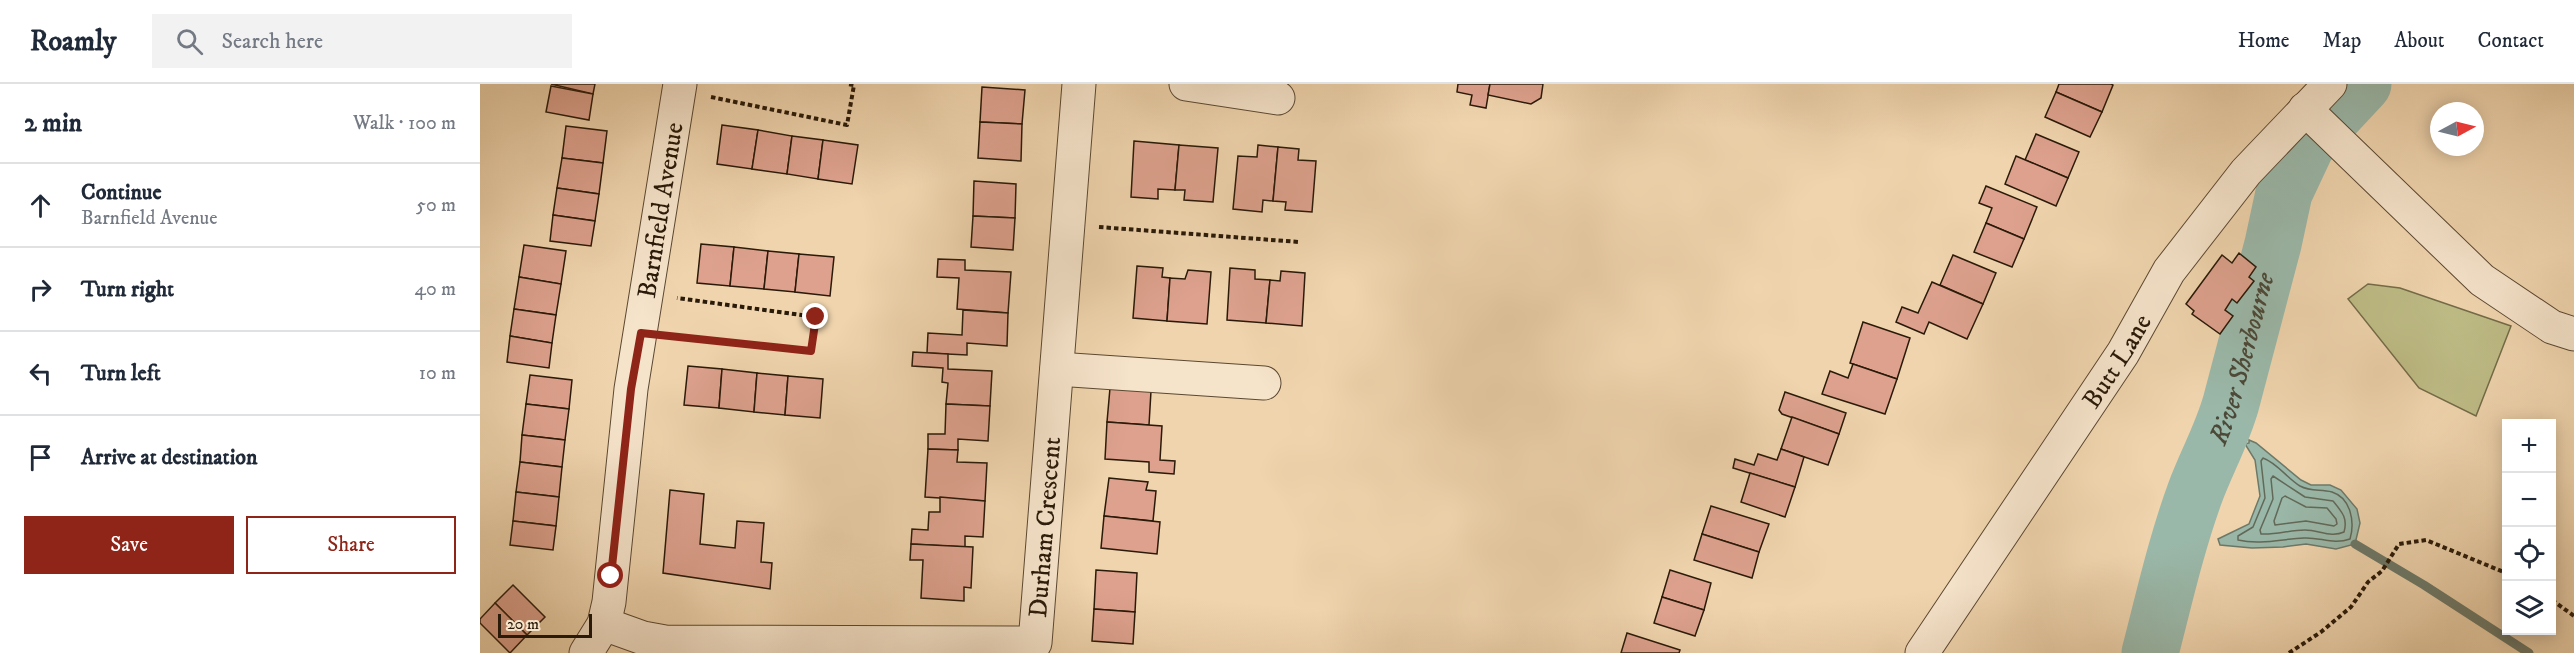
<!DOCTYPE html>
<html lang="en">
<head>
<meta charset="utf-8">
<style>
	:root { --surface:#fff; --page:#f2f2f3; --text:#1f2937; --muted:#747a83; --line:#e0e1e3; --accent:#8f2418 }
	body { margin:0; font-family:"IM FELL DW Pica",serif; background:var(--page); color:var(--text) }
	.controls { position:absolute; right:18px; bottom:18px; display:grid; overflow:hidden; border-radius:0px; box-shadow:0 3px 15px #0003 }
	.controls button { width:54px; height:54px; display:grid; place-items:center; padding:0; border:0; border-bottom:2px solid var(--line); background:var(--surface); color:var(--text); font:30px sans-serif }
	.compass { position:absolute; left:1950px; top:18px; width:54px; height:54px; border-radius:50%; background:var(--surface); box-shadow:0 3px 15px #0003; rotate:83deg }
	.scale { position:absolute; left:18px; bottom:15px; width:94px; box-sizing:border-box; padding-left:6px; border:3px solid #2a1a09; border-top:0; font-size:16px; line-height:21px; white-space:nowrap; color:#2a1a09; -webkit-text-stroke:4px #f5e3ca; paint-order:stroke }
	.stop { position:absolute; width:18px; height:18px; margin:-14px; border:4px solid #8f2418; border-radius:50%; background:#fff }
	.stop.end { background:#8f2418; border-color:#fff; box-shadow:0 2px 6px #0008 }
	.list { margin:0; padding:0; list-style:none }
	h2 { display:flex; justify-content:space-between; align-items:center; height:78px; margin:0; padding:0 24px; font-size:26px }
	h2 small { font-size:20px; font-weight:400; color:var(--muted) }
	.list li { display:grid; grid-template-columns:39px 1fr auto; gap:18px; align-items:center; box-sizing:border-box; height:84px; padding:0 24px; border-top:2px solid var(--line) }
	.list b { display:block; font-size:22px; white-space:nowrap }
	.list p { margin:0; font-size:20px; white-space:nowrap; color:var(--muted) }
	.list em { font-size:20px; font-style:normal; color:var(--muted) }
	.actions { display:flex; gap:12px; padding:18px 24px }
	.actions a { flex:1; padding:14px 0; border:2px solid var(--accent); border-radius:0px; text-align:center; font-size:21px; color:var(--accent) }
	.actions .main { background:var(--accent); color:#fff }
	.icon { flex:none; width:33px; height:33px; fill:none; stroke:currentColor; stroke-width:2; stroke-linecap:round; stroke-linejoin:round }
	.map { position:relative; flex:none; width:2094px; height:569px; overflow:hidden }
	header { display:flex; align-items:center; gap:36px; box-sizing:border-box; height:84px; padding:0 30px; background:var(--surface); border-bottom:2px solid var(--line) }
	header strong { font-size:28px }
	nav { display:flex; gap:33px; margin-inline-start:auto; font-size:21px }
	.search { width:420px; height:54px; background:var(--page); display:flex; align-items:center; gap:15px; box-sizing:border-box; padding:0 21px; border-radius:0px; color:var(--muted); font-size:22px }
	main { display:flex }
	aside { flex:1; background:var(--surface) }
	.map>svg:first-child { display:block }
</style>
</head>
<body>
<header>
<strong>Roamly</strong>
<div class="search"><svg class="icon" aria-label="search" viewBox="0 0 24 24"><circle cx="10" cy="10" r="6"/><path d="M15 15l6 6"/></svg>Search here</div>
<nav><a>Home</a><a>Map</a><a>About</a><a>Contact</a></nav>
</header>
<main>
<aside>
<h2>2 min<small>Walk · 100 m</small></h2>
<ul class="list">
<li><svg class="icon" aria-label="ahead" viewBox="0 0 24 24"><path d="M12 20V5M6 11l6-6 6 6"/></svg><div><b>Continue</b><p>Barnfield Avenue</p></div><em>50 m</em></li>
<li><svg class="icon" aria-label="right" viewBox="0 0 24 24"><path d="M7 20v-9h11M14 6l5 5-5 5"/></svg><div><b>Turn right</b></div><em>40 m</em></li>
<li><svg class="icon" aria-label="left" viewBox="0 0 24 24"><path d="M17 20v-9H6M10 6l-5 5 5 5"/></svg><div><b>Turn left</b></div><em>10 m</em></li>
<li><svg class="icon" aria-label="arrive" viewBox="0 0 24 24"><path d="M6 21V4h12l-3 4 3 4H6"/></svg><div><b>Arrive at destination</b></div></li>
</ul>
<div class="actions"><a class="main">Save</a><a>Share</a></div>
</aside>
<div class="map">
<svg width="2094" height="569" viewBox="0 0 2094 569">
	<rect width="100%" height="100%" fill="#efd4ad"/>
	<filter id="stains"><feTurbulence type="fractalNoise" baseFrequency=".00333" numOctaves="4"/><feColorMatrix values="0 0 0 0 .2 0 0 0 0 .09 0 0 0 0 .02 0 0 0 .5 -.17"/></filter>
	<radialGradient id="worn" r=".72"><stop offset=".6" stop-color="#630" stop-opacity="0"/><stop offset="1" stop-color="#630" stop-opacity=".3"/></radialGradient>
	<!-- green -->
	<path fill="#bebc86" stroke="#746b48" stroke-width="1.5" d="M 1888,200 L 1920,204 L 2031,242 L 1996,332 L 1939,304 L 1868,215 Z"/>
	<!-- water -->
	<path fill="#9ab8a9" stroke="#6d7969" stroke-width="1.5" d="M 1769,356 L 1776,359 L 1821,396 L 1831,401 L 1850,401 L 1861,406 L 1877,425 L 1880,439 L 1875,460 L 1856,465 L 1826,460 L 1803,463 L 1772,464 L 1740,461 L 1738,455 L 1769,440 L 1780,412 L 1775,376 L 1765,360 L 1769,359 Z"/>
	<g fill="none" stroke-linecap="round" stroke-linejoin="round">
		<!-- shore -->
		<g stroke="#626959" stroke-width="1.5">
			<path d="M 1783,374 C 1797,379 1807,394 1820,402 C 1831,408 1840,405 1852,408 C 1871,414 1875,438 1870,455 C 1853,461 1840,453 1824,454 C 1802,455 1780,461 1758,456 L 1758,452 L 1773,443 L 1785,414 L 1781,377 Z"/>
			<path d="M 1793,392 L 1825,413 L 1853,417 C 1862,428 1868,434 1864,448 C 1851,454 1839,446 1825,446 C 1810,446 1796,451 1781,450 L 1780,446 L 1793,415 L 1791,395 Z"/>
			<path d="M 1805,412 L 1826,423 L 1847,424 L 1856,435 L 1857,440 L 1854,442 L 1826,437 L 1795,441 L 1794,437 L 1802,414 Z"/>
		</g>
		<!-- stream -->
		<path stroke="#6d7969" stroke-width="9" d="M 1875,460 L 1944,501 L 2049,569"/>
		<!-- river -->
		<path stroke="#9ab8a9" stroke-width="57" id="s1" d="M 1670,569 C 1684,515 1696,461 1715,409 C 1726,379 1742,351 1751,319 L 1793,160 L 1804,109 L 1827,60 L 1883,0"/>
	</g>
	<!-- building -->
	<g fill="#dda18d" stroke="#2a1a09" stroke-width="1.5">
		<path d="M 71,0 L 115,0 L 113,10 Z"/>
		<path d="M 978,0 L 1010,0 L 1006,24 L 990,21 L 992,11 L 977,8 Z"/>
		<path d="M 1010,0 L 1063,0 L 1061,14 L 1051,20 L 1008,11 Z"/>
		<path d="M 1579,0 L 1631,0 L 1633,1 L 1622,28 L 1576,8 Z"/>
		<path d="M 71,2 L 113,10 L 109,36 L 66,28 Z"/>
		<path d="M 502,3 L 545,6 L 542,40 L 500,38 Z"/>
		<path d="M 1576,8 L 1622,28 L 1610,53 L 1565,33 Z"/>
		<path d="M 500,38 L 542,40 L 541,77 L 498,74 Z"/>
		<path d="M 242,41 L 278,46 L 272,85 L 237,80 Z"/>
		<path d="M 86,42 L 127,47 L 123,79 L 82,74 Z"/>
		<path d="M 278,46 L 312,52 L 307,90 L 272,85 Z"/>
		<path d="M 1556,50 L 1599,68 L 1588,94 L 1545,76 Z"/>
		<path d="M 312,52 L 343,56 L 338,95 L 307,90 Z"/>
		<path d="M 343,56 L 378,61 L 372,100 L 338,95 Z"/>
		<path d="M 654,57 L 699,61 L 695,106 L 678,105 L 678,115 L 651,113 Z"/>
		<path d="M 699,61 L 738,64 L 733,118 L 704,116 L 705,106 L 695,106 Z"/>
		<path d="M 778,61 L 798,63 L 793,117 L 783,116 L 782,128 L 753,125 L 758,72 L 777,73 Z"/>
		<path d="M 798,63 L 819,65 L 818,76 L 836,77 L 832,128 L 805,126 L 806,118 L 793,117 Z"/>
		<path d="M 1536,72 L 1588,94 L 1576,122 L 1525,100 Z"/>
		<path d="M 82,74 L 123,79 L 119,110 L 77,104 Z"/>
		<path d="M 494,97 L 536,100 L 535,134 L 493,132 Z"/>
		<path d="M 1506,102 L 1557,123 L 1544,155 L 1506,139 L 1512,124 L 1499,119 Z"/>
		<path d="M 77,104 L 119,110 L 115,137 L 73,131 Z"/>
		<path d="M 73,131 L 115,137 L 111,162 L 70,157 Z"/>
		<path d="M 493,132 L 535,134 L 533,166 L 491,163 Z"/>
		<path d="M 1506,139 L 1544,155 L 1532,183 L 1494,168 Z"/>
		<path d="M 221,160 L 254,163 L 250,202 L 217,199 Z"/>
		<path d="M 44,161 L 86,167 L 81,200 L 39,193 Z"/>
		<path d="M 254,163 L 288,167 L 284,205 L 250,202 Z"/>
		<path d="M 288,167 L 319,170 L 315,208 L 284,205 Z"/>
		<path d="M 1759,169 L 1776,183 L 1769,193 L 1774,197 L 1757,219 L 1752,215 L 1745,226 L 1753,232 L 1740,250 L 1712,230 L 1714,227 L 1706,220 L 1742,171 L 1752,179 Z"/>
		<path d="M 319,170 L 354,173 L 350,212 L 315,208 Z"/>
		<path d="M 1473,171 L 1516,189 L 1503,220 L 1460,201 Z"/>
		<path d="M 458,175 L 485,176 L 485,186 L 531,188 L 528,229 L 477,225 L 479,194 L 457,193 Z"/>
		<path d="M 657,182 L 683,184 L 682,193 L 690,194 L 687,237 L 653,234 Z"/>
		<path d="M 750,184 L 775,186 L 775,195 L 790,196 L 786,239 L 747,236 Z"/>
		<path d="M 708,186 L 731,188 L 727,240 L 687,237 L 690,194 L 705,195 Z"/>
		<path d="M 801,187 L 825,189 L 822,242 L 786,239 L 790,196 L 800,197 Z"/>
		<path d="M 39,193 L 81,200 L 76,231 L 34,225 Z"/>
		<path d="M 1452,198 L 1503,220 L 1487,255 L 1449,238 L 1444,250 L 1416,238 L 1422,223 L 1438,229 Z"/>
		<path d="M 34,225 L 76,231 L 72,259 L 30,252 Z"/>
		<path d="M 483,226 L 528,229 L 527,262 L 487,259 L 487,271 L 447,269 L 448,249 L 482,251 Z"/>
		<path d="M 1383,238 L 1430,254 L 1417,295 L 1370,279 Z"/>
		<path d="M 30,252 L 72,259 L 69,284 L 27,278 Z"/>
		<path d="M 433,268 L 468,270 L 468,285 L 512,287 L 510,322 L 466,320 L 468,299 L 462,298 L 463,284 L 432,282 Z"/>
		<path d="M 1373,280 L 1417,295 L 1405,330 L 1342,310 L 1350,287 L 1368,294 Z"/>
		<path d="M 208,282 L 242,285 L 239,324 L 204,321 Z"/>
		<path d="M 242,285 L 277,289 L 274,328 L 239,324 Z"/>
		<path d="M 277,289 L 308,292 L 305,331 L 274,328 Z"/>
		<path d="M 50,291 L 92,296 L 89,325 L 46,320 Z"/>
		<path d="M 308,292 L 343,295 L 340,334 L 305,331 Z"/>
		<path d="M 630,304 L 671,307 L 669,341 L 627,338 Z"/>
		<path d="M 1305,308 L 1366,329 L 1359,350 L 1302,330 L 1299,326 Z"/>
		<path d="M 46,320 L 89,325 L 85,356 L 42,351 Z"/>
		<path d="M 466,320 L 510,322 L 508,357 L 478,355 L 478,366 L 448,365 L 448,350 L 465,350 Z"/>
		<path d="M 1312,333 L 1359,350 L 1348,381 L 1301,365 Z"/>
		<path d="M 627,338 L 682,342 L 680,376 L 695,377 L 694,390 L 669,388 L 669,378 L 625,375 Z"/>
		<path d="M 42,351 L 85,356 L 82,383 L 40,378 Z"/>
		<path d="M 448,365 L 478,366 L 477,378 L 507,379 L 505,417 L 445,413 Z"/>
		<path d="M 1301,365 L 1324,373 L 1315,403 L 1253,384 L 1255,375 L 1274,381 L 1278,370 L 1297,376 Z"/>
		<path d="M 40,378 L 82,383 L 79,413 L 36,408 Z"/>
		<path d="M 1270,389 L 1315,403 L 1305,433 L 1261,418 Z"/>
		<path d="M 629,394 L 668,398 L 666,406 L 676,407 L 673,437 L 624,432 Z"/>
		<path d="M 190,406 L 224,410 L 220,460 L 255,464 L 257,437 L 284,439 L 281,478 L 292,479 L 290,505 L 183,489 Z"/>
		<path d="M 36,408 L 79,413 L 76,442 L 33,437 Z"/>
		<path d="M 460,413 L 505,417 L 503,453 L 485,452 L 485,463 L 431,460 L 432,445 L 448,446 L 449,428 L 460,428 Z"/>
		<path d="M 1231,422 L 1289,440 L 1279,468 L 1222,450 Z"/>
		<path d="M 624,432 L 680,438 L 677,470 L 621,464 Z"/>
		<path d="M 33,437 L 76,442 L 73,466 L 30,461 Z"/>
		<path d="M 1222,450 L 1279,468 L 1272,494 L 1214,476 Z"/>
		<path d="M 431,460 L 493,463 L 491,504 L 484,503 L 484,517 L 441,514 L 443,476 L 430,476 Z"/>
		<path d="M 616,486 L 657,489 L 655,528 L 614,525 Z"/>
		<path d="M 1190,486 L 1231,499 L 1224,526 L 1182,513 Z"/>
		<path d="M 33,501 L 65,533 L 47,551 L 15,519 Z"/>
		<path d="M 1182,513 L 1224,526 L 1215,552 L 1174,539 Z"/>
		<path d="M 15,519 L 47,551 L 30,569 L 0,539 L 0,535 Z"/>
		<path d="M 614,525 L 655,528 L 653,560 L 612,557 Z"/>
		<path d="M 1147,549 L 1200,566 L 1199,569 L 1141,569 Z"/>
	</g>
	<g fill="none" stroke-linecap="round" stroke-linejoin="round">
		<defs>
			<g id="minor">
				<path d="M 706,0 L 798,14"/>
				<path d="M 1825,25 L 2002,196 L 2072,243 L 2094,250"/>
				<path d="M 577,285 L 784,299"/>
				<path id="s2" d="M 124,540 L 163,554 L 185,558 L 555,559 L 599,0"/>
				<path id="s3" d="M 106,569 L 124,540 L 129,518 L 151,305 L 200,0"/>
				<path id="s4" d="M 1442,569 L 1643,269 L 1689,187 L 1766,88 L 1850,0"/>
			</g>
		</defs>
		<!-- minor casing -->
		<use href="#minor" stroke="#5b4832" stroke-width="35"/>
		<!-- path -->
		<g stroke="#2a1a09" stroke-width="4" stroke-dasharray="4.5 3" stroke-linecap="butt">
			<path d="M 231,13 L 367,41 L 374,1 L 368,0"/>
			<path d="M 619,143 L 819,158"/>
			<path d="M 191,252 L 331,267 L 336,233 L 197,214"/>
			<path d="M 2072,516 L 2094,532"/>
			<path d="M 1809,569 L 1841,548 L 1871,523 L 1888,498 L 1902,487 L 1919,460 L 1946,456 L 2026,489"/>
		</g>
		<!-- minor -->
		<use href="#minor" stroke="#f5e3ca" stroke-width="33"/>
	</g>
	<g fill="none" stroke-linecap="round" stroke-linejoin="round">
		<!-- route -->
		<path stroke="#8f2418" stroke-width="8" d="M 131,492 L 151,305 L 161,249 L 331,267 L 336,233"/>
	</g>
	<g text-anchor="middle" stroke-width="6" stroke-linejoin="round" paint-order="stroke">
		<!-- street labels -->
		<g font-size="26" fill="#2a1a09" stroke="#f5e3ca">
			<text dy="9" stroke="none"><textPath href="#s3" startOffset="452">Barnfield Avenue</textPath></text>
			<text dy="9" stroke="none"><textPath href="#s4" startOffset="351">Butt Lane</textPath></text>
			<text dy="9" stroke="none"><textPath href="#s2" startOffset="550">Durham Crescent</textPath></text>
		</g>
		<!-- water labels -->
		<g font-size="27" font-style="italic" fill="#4c4939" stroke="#f5e3ca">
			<text dy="9" stroke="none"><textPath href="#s1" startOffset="309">River Sherbourne</textPath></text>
		</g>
	</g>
	<rect width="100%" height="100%" filter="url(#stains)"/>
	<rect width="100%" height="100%" fill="url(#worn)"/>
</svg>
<div class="controls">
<button>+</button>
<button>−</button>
<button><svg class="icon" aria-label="locate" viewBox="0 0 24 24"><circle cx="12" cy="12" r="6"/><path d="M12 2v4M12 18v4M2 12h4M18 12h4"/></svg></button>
<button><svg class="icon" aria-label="layers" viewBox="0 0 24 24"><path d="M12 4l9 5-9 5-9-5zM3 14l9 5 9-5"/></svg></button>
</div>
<svg class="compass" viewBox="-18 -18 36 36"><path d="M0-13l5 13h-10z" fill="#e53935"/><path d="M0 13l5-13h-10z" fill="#747a83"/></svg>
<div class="scale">20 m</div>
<div class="stop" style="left:131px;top:492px"></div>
<div class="stop end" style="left:336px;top:233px"></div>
</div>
</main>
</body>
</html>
